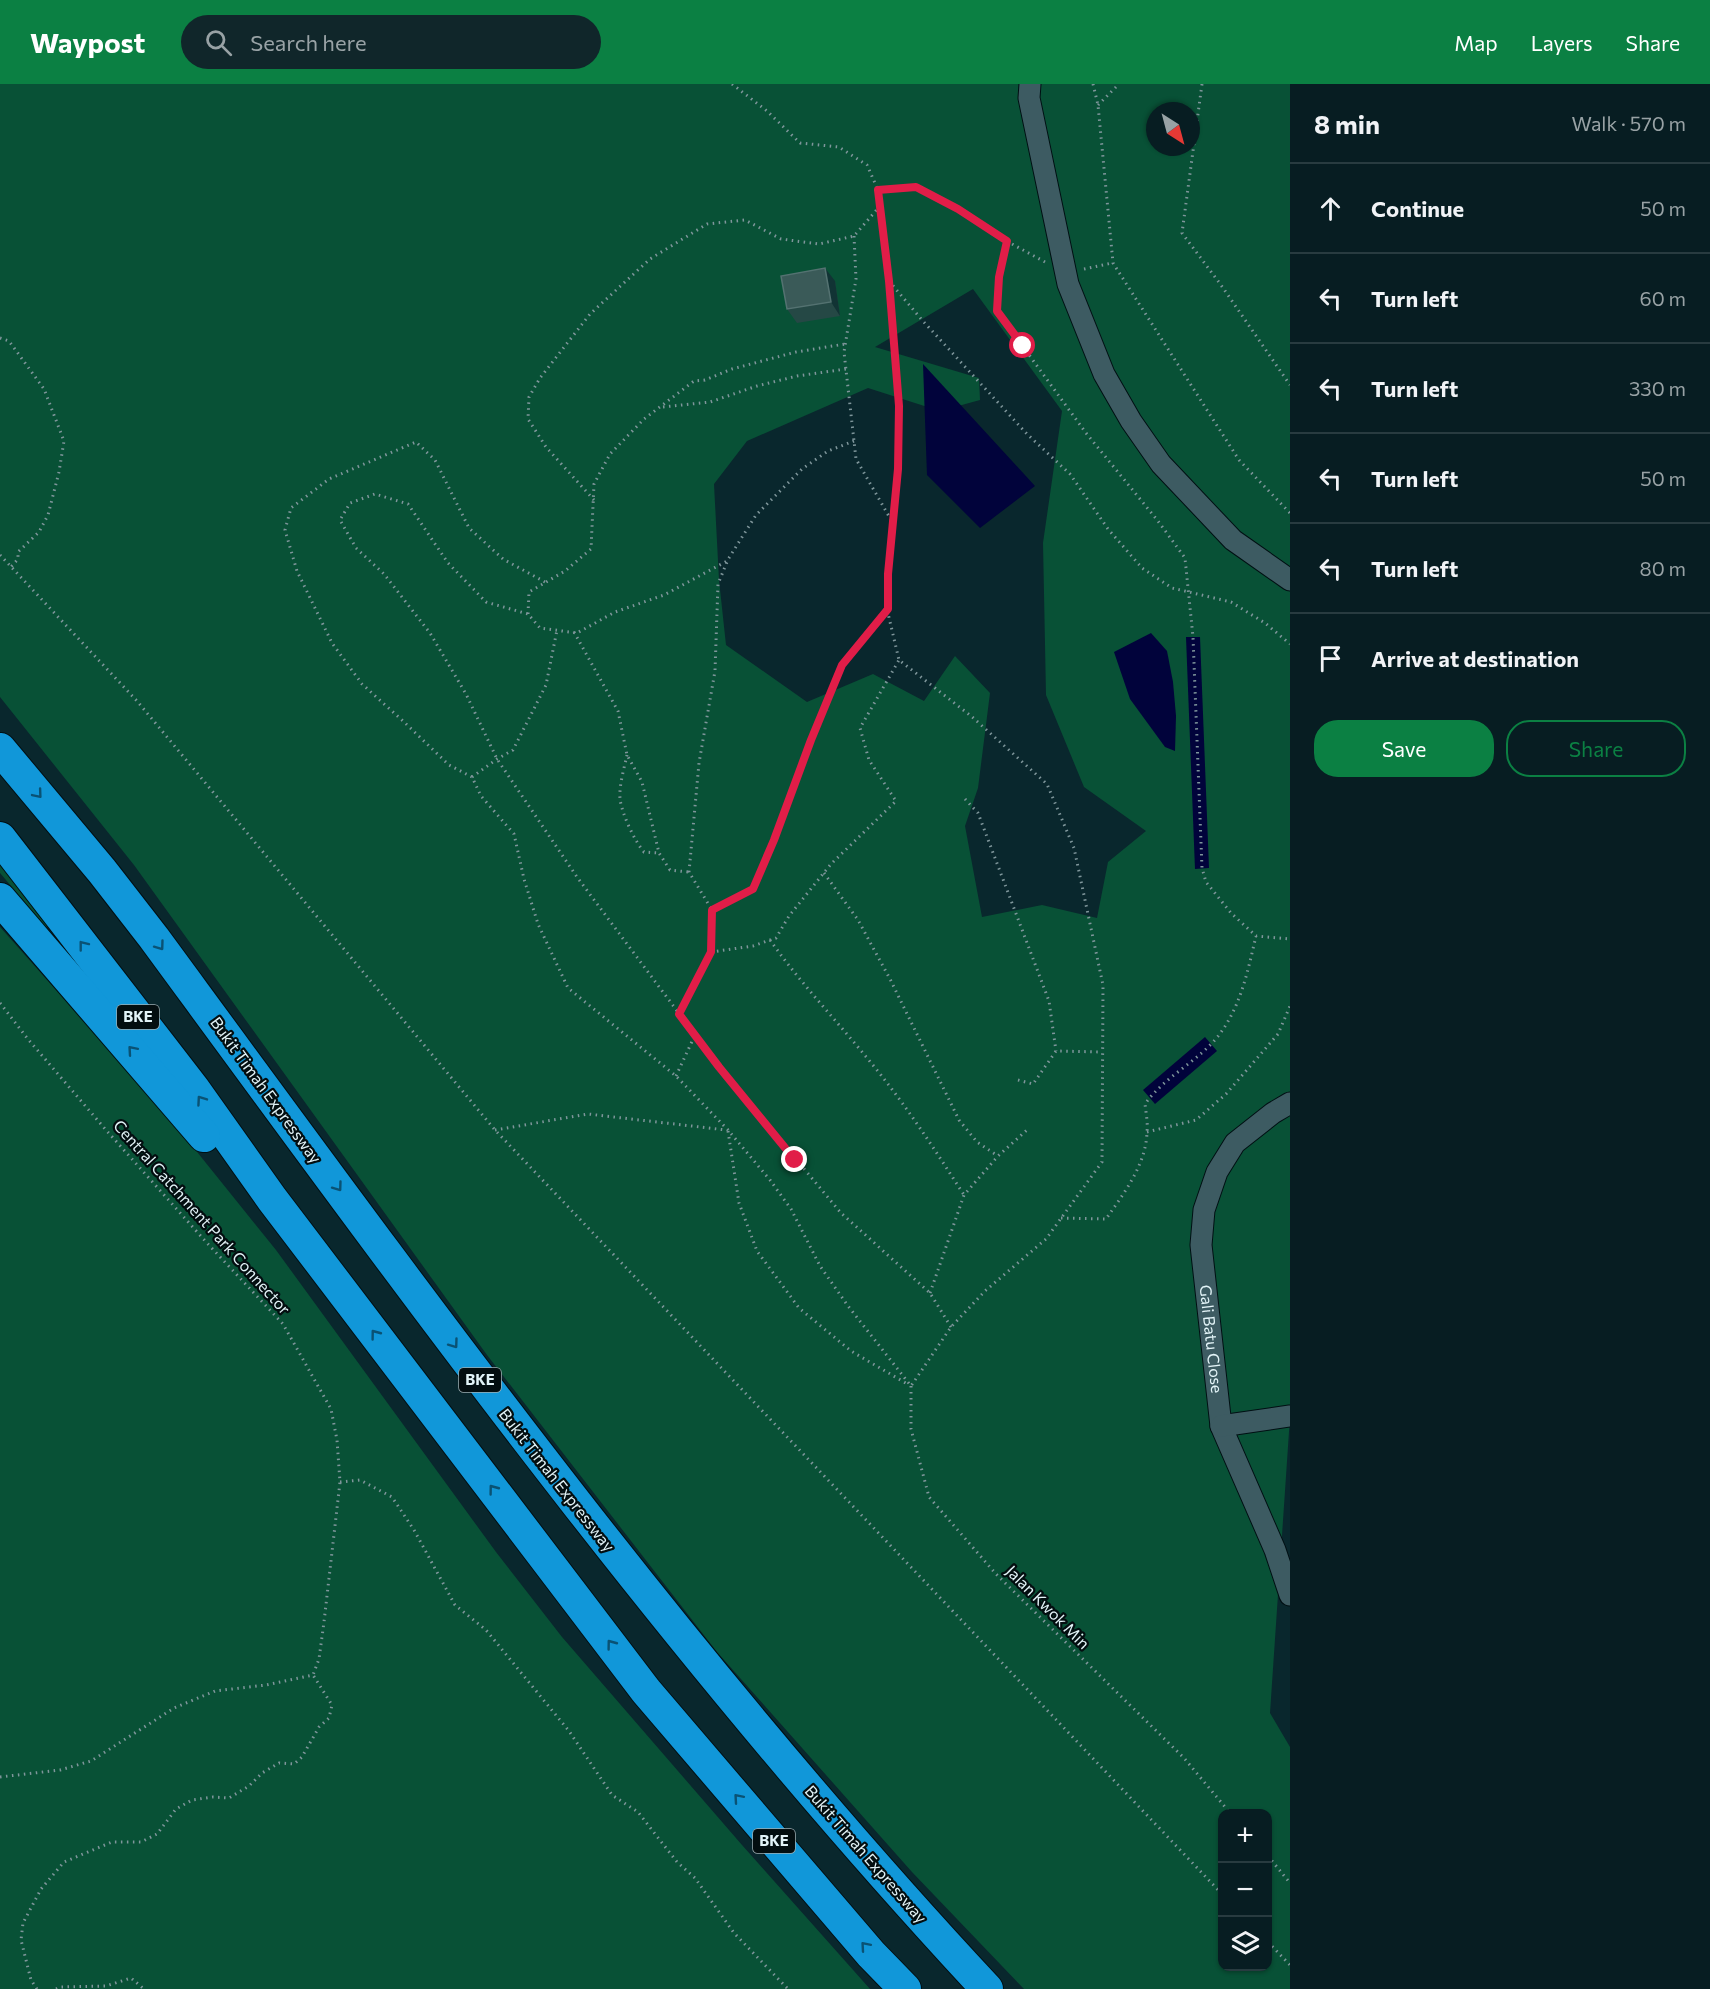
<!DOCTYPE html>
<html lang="en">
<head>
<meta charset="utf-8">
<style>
	:root { --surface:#071d22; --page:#10262a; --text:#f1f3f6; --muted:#98a2a5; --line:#283b40; --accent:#0b8043 }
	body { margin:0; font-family:Commissioner,sans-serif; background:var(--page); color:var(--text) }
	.controls { position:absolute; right:18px; bottom:18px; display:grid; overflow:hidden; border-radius:12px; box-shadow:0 2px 4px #0004 }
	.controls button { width:54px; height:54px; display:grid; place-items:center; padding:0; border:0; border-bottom:2px solid var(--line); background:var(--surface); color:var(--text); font:30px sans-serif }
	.compass { position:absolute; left:1146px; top:18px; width:54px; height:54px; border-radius:50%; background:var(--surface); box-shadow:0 2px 4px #0004; rotate:144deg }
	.stop { position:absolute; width:18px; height:18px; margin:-14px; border:4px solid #e11d48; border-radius:50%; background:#fff }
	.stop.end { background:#e11d48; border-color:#fff; box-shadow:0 2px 6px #0008 }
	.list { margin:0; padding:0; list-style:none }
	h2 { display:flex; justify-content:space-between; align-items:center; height:78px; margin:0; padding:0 24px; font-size:26px }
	h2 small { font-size:20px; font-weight:400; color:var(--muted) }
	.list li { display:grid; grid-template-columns:39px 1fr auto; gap:18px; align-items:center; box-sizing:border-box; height:90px; padding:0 24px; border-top:2px solid var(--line) }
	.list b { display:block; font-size:22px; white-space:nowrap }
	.list em { font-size:20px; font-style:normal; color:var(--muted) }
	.actions { display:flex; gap:12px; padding:18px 24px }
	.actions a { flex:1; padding:14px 0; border:2px solid var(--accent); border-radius:24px; text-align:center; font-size:21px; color:var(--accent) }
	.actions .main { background:var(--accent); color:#fff }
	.icon { flex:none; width:33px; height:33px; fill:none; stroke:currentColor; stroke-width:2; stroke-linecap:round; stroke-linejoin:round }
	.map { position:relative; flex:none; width:1290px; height:1905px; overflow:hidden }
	header { display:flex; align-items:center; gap:36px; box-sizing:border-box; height:84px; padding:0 30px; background:var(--accent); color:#fff }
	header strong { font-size:28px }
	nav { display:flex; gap:33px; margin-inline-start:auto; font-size:21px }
	.search { width:420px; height:54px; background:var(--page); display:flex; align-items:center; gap:15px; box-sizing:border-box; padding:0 21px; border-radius:33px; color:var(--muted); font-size:22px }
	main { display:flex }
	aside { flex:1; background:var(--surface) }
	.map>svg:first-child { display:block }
</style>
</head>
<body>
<header>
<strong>Waypost</strong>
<div class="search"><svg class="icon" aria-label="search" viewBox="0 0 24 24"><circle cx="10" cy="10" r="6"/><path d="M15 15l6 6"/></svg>Search here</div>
<nav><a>Map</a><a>Layers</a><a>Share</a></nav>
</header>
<main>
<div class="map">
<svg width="1290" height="1905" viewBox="0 0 1290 1905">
	<rect width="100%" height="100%" fill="#09272d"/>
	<!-- green -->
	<g fill="#085136" fill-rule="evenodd">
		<path d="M 0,0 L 1290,0 L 1290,1333 L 1270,1629 L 1290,1663 L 1290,1905 L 1024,1905 L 912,1788 L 717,1568 L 487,1271 L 134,781 L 0,613 ZM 1155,27 L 1191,27 L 1191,63 L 1155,63 ZM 973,205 L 1062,327 L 1043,459 L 1046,611 L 1084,703 L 1146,747 L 1108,778 L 1097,834 L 1042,821 L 982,833 L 965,742 L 978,704 L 990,609 L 955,572 L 924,617 L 873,590 L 807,618 L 726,561 L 719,496 L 714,400 L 747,357 L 868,304 L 940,327 L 980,316 L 979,294 L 875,263 ZM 1222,1730 L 1268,1730 L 1268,1882 L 1222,1882 Z"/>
		<path d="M 0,776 L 51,839 L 46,843 L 0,789 Z"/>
		<path d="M 0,843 L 169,1033 L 276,1166 L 496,1468 L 562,1553 L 742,1761 L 870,1905 L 0,1905 Z"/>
	</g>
	<!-- water -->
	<g fill="#01033b">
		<path d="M 923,280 L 1035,402 L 980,444 L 927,391 Z"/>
		<path d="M 1151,549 L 1167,567 L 1173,598 L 1176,632 L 1175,667 L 1165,663 L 1130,615 L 1114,568 Z"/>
		<path d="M 1186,553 L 1200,553 L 1209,784 L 1195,785 Z"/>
		<path d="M 1205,953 L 1217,967 L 1155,1020 L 1143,1006 Z"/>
	</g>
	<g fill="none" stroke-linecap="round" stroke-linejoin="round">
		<defs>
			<g id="minor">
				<path d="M 1030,0 L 1029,14 L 1068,200 L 1104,290 L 1131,337 L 1161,380 L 1233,456 L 1290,496"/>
				<path id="s1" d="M 1290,1019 L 1273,1029 L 1235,1059 L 1217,1088 L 1204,1126 L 1201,1161 L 1221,1342 L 1275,1466 L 1290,1511"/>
				<path d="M 1221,1342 L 1290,1332"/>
			</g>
			<g id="highway">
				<path d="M 0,665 L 102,787 L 154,854 C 419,1215 681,1577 987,1905"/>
				<path d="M 0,754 L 194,1005 L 272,1115 L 646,1607 L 871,1870 L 905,1905"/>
				<path d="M 0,815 L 204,1052"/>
			</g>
		</defs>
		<!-- minor casing -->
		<use href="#minor" stroke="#000f13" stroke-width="23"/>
		<!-- highway casing -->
		<use href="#highway" stroke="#000f13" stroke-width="34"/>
		<!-- path -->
		<g stroke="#7f969b" stroke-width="3" stroke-dasharray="1.5 4.5" stroke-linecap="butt">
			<path d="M 732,0 L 767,27 L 800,59 L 839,63 L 867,81 L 878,106 L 889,197 L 899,322 L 898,385 L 888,491 L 887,525 L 899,576 L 971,632 L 1047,700 L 1074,764 L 1103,901 L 1102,1078 L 1046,1155 L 985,1207 L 951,1243 L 911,1302"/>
			<path d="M 1093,0 L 1098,21 L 1113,179 L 1239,376 L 1290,429"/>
			<path d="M 1202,0 L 1182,149 L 1221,201 L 1290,301"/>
			<path d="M 1098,21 L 1119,0"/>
			<path d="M 878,106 L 916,103 L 958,125 L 1012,160 L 1045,178"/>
			<path d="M 854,152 L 856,195 L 844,268 L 854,357 L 856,375 L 894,441"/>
			<path d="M 1007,157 L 999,193 L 997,227 L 1086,349 L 1158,437 L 1185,474 L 1193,553 L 1202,784 L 1206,798 L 1231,829 L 1256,852 L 1290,855"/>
			<path d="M 1084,185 L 1112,179"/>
			<path d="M 889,197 L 922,236 L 1027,350 L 1070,390 L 1108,445 L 1142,484 L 1172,504 L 1231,518 L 1265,539 L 1290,560"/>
			<path d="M 0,254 L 9,257 L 44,305 L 64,357 L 59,388 L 48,431 L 39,448 L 18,468 L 18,475 L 10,484"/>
			<path d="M 663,323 L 710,318 L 757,302 L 797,292 L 846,285"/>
			<path d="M 854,357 L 828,367 L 802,385 L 756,431 L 727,477 L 664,511 L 615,528 L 577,549 L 540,544 L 528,530 L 486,518 L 448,479 L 408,420 L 375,410 L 350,419 L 340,436 L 356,464 L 384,490 L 430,549 L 466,610 L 497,675 L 577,793 L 719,983 L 841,1129 L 930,1209 L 951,1243"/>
			<path d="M 594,416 L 546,363 L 528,335 L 529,313 L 540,294 L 590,230 L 650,175 L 707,140 L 745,136 L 781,155 L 819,160 L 854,152 L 880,122"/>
			<path d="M 0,471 L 137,617 L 495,1046 L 1222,1810"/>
			<path d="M 545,498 L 503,475 L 469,444 L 435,376 L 416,358 L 329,395 L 291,424 L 285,446 L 297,487 L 332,559 L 362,600 L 403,637 L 449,681 L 472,693 L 481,712 L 514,750 L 524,795 L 538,840 L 568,904 L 676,992 L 728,1046 L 770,1096 L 791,1125 L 820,1182 L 848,1222 L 911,1302"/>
			<path d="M 528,530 L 529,508 L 565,487 L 591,465 L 594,400 L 610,370 L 644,335 L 694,297 L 705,296 L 732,285 L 796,268 L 845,260"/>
			<path d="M 574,548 L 618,627 L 627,671 L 642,698 L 659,769 L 670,786 L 688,788"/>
			<path d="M 627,671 C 624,685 619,701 620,715 C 622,730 634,756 644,768 L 659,769"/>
			<path d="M 472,693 L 497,675 L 513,666 L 546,601 L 557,546"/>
			<path d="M 965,715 L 978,729 L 1049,917 L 1056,967"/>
			<path d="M 824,789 L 858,836 L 890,895 L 959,1036 L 977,1058 L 998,1072"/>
			<path d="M 712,826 L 753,805 L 774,756 L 811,656 L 842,581 L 887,526"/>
			<path d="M 770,856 C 801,900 838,938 872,980 C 906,1021 935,1066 964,1111"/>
			<path d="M 711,868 L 753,862 L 776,854 L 789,832 L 831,780 L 896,717 L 869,676 L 860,644 L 899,576"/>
			<path d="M 0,919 L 27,954 L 106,1046 L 207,1159 L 283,1240 L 331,1325 L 337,1356 L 340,1398 L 324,1538 L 319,1575 L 313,1591"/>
			<path d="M 679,930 L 711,868 L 712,826 L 689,788 L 699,679 L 715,587 L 718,500 L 727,478"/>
			<path d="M 676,992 L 695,951"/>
			<path d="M 1018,996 L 1033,1000 L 1056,967 L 1102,968"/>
			<path d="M 495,1046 L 588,1030 L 726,1046"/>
			<path d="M 728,1047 L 739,1119 L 757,1167 L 799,1224 L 851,1267 L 909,1301"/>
			<path d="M 1147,1048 L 1196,1036 L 1226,1010 L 1278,950 L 1290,922"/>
			<path d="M 1061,1134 L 1106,1135 C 1124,1109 1146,1081 1147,1048 C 1148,1039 1146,1029 1145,1020 C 1165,992 1199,977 1219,951 C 1241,922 1248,886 1256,852"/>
			<path d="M 930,1209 L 964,1111 L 998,1072 L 1028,1045"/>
			<path d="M 911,1302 L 911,1345 L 929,1413 L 996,1490 L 1184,1674 L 1231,1730"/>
			<path d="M 340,1398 L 360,1396 L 392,1413 L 414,1446 L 455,1521 L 486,1546 L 569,1647 L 612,1711 L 638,1728 L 677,1778 L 695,1794 L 734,1849 L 788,1905"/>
			<path d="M 0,1693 L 60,1686 L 91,1677 L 174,1624 L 215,1607 L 266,1601 L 313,1591"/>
			<path d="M 1268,1772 L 1290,1799"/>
			<path d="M 1268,1858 L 1290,1881"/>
			<path d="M 37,1905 L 31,1896 L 21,1856 L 23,1839 L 41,1805 L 64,1778 L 112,1758 L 141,1758 L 157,1750 L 176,1725 L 192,1716 L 213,1713 L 229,1714 L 249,1702 L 262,1689 L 279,1679 L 294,1680 L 302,1673 L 319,1643 L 329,1634 L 332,1621 L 313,1591"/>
			<path d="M 56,1905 L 60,1903 L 106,1902 L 131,1894 L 144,1905"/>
		</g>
		<!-- minor -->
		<use href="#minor" stroke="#3d5b62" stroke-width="21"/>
		<!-- highway -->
		<use href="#highway" stroke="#1197d9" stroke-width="32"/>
	</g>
	<!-- wall -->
	<path fill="#254845" d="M 835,197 L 840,232 L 797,239 L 787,225 Z"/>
	<!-- shaded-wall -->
	<path fill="#113334" d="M 825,184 L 835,197 L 840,232 L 831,218 Z"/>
	<!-- building -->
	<path fill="#3a5a58" stroke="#547271" stroke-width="1.5" d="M 825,184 L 831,218 L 787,225 L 781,192 Z"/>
	<!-- one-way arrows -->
	<defs><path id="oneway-chevron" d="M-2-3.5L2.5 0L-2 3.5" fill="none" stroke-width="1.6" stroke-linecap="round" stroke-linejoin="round" transform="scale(1.5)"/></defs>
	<g stroke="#0a5274">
		<use href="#oneway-chevron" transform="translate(38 710) rotate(50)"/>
		<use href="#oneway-chevron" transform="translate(83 861) rotate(-128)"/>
		<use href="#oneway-chevron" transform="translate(160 862) rotate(54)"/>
		<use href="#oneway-chevron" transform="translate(132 966) rotate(-131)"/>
		<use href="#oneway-chevron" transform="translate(201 1016) rotate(-125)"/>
		<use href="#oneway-chevron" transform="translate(338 1103) rotate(54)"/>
		<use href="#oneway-chevron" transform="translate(375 1250) rotate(-127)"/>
		<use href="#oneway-chevron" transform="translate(454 1260) rotate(54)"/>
		<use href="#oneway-chevron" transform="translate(493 1405) rotate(-127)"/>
		<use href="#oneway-chevron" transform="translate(611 1560) rotate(-127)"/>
		<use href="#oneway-chevron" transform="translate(738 1714) rotate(-131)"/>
		<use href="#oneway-chevron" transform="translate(865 1862) rotate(-131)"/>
	</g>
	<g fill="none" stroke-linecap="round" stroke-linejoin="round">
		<!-- route -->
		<path stroke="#e11d48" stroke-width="8" d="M 795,1076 L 719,983 L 679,930 L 711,868 L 712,826 L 753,805 L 774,756 L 811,656 L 842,581 L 888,525 L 888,490 L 898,385 L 899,322 L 889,197 L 878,106 L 916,103 L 958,125 L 1007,157 L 999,193 L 997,227 L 1023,262"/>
	</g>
	<g text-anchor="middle" stroke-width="4.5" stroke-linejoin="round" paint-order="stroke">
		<!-- shield labels -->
		<g fill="#030e10" stroke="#9faeb2" stroke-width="1.5">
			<rect x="117" y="921" width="42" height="24" rx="4.5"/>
			<rect x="459" y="1284" width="42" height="24" rx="4.5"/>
			<rect x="753" y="1745" width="42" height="24" rx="4.5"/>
		</g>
		<g font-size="15" font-weight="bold" fill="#e2f3f7">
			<text x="138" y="938">BKE</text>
			<text x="480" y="1301">BKE</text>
			<text x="774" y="1762">BKE</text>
		</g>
		<!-- street labels -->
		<g font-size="16" fill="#e2f3f7" stroke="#030e10">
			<text transform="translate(266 1006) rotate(54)" y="6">Bukit Timah Expressway</text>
			<text transform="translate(202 1133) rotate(48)" y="6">Central Catchment Park Connector</text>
			<text dy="6" stroke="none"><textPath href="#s1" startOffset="272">Gali Batu Close</textPath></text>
			<text transform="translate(557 1396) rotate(52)" y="6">Bukit Timah Expressway</text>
			<text transform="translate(1048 1523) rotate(45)" y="6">Jalan Kwok Min</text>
			<text transform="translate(866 1770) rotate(49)" y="6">Bukit Timah Expressway</text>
		</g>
	</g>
</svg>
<div class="controls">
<button>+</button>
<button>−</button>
<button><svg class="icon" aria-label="layers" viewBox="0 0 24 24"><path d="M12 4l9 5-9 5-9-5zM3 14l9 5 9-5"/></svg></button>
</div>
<svg class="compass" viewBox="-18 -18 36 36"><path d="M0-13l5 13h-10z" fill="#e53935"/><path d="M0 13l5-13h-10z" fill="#98a2a5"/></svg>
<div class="stop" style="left:1023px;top:262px"></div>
<div class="stop end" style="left:795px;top:1076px"></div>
</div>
<aside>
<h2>8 min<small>Walk · 570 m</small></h2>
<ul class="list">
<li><svg class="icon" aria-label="ahead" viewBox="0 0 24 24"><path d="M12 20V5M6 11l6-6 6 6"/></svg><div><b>Continue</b></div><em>50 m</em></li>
<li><svg class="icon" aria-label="left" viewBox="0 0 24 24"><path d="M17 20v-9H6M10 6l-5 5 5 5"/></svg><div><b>Turn left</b></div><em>60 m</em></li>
<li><svg class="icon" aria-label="left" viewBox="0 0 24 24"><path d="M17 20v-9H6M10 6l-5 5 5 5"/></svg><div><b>Turn left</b></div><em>330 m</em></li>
<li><svg class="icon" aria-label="left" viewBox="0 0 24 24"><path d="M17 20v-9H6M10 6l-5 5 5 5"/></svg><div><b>Turn left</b></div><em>50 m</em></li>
<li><svg class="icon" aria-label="left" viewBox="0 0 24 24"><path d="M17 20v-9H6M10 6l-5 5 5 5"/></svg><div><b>Turn left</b></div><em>80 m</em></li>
<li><svg class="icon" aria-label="arrive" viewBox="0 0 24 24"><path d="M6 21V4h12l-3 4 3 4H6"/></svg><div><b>Arrive at destination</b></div></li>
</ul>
<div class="actions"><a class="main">Save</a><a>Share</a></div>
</aside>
</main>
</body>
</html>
